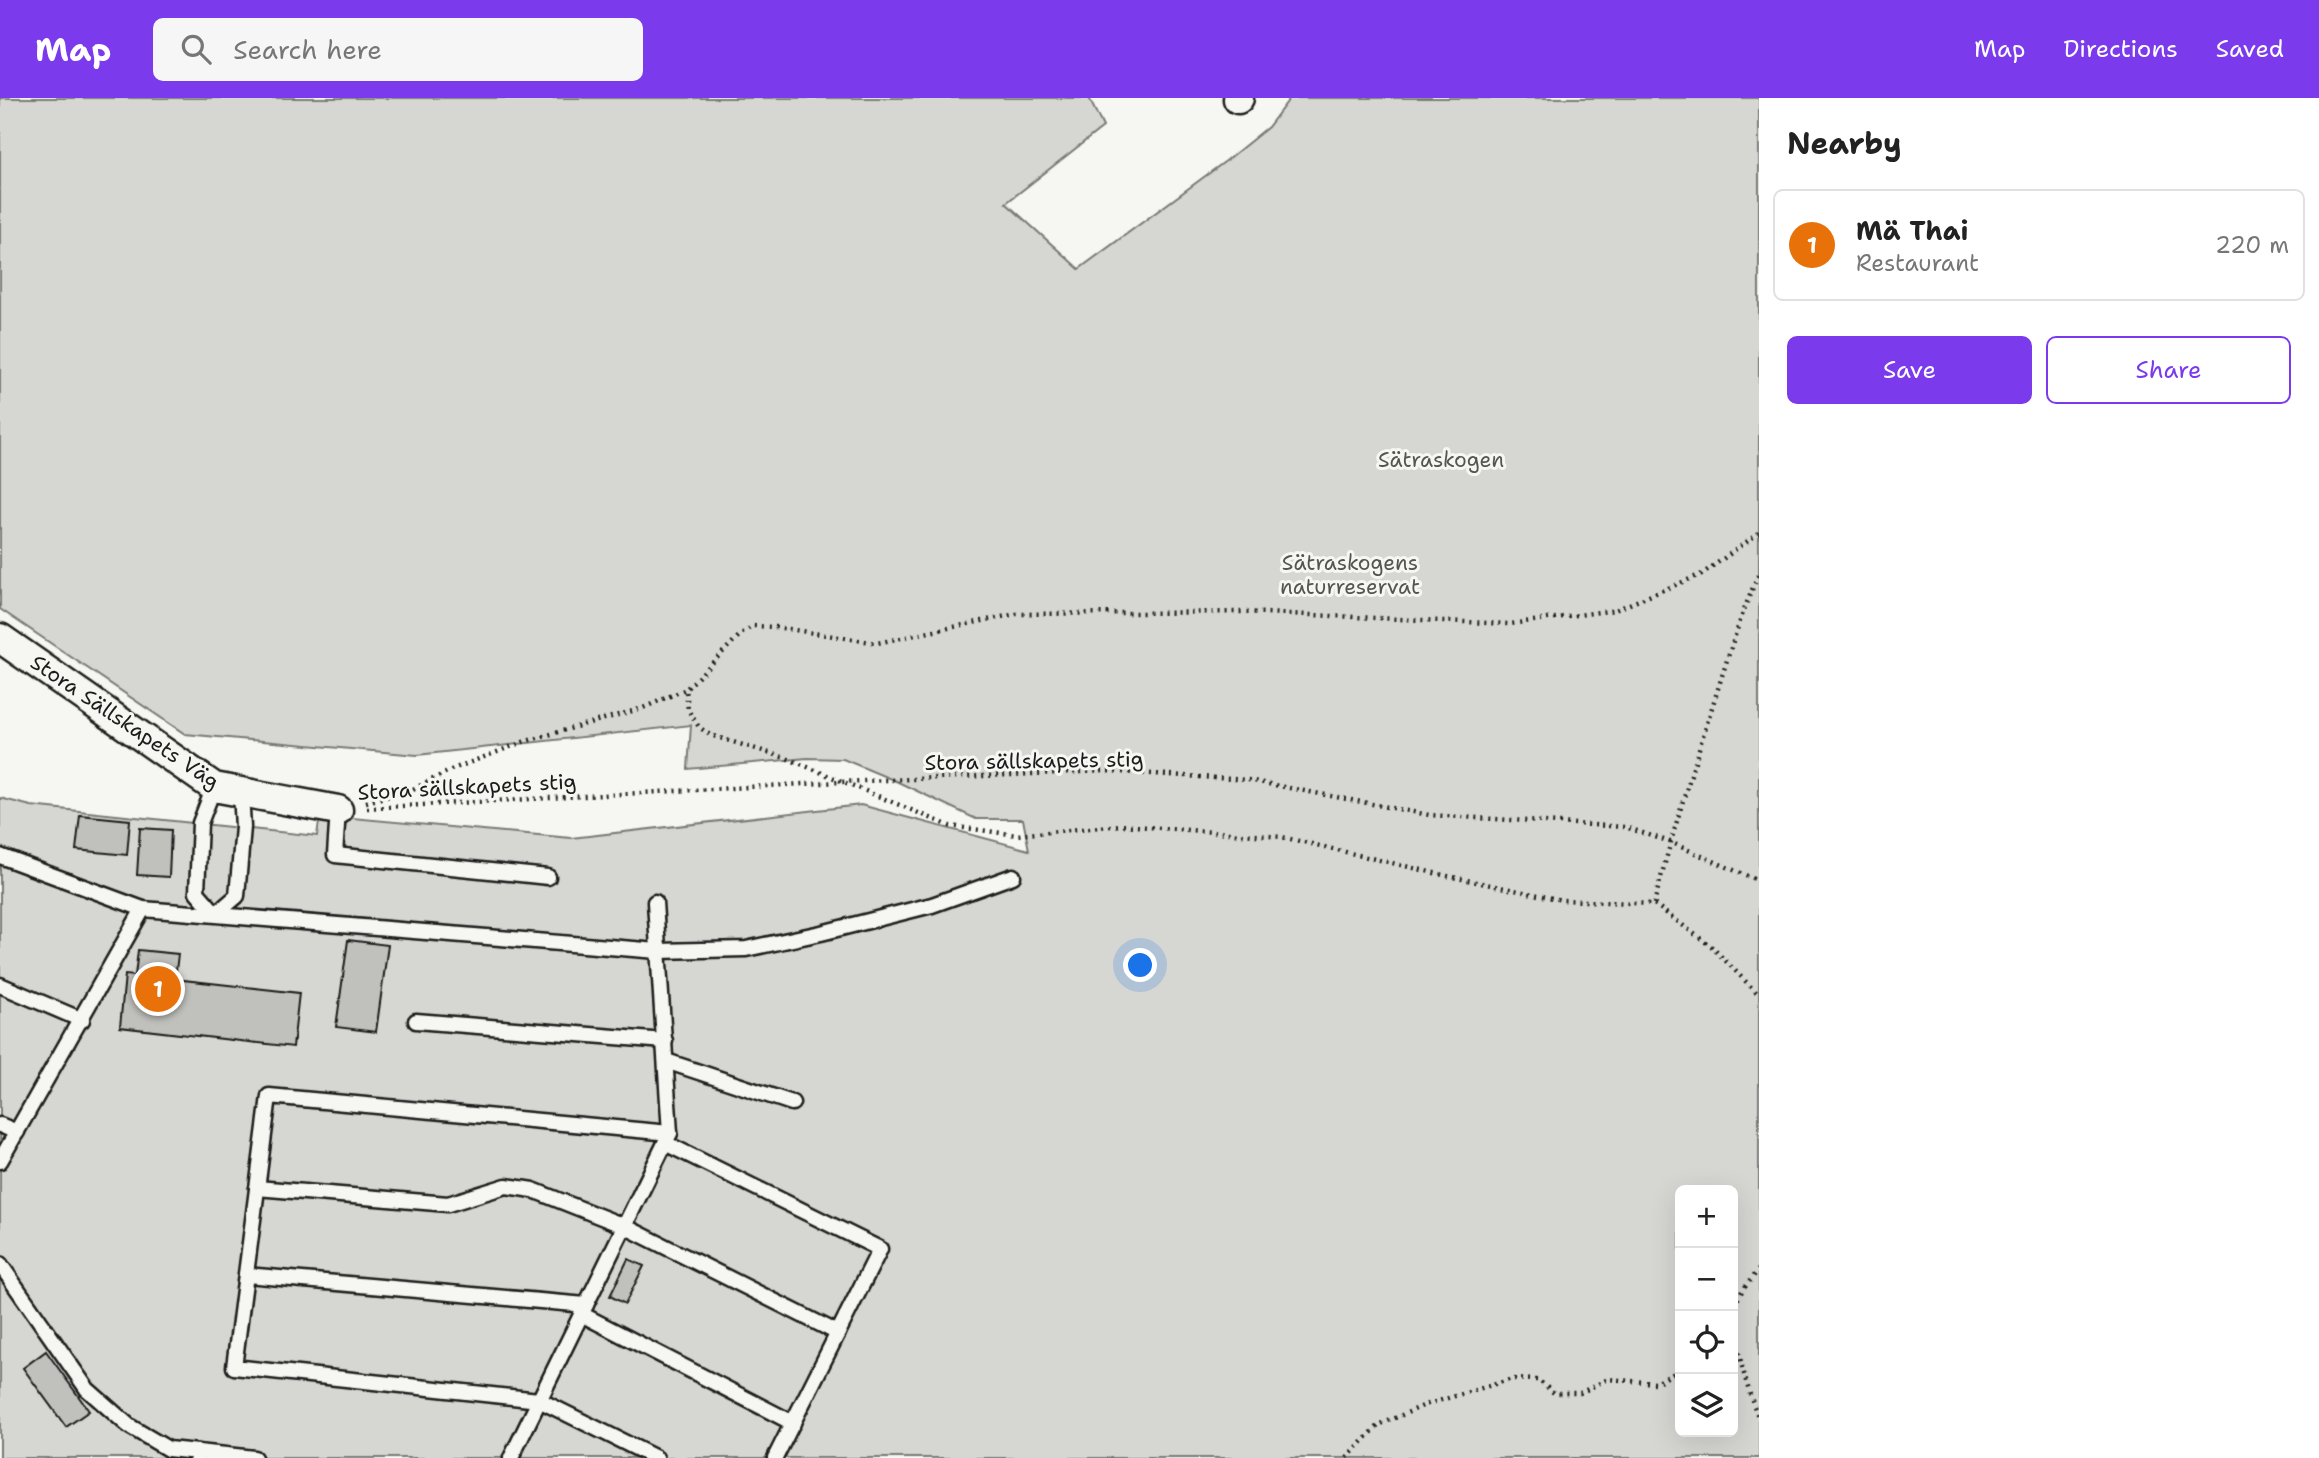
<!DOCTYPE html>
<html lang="en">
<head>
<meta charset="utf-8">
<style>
	:root { --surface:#fff; --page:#f6f6f6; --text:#222; --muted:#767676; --line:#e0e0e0; --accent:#7c3aed }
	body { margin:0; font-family:"Shantell Sans",sans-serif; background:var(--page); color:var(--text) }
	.controls { position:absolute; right:21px; bottom:21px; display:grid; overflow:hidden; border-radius:10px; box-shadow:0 7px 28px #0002 }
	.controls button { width:63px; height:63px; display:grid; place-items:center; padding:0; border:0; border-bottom:2px solid var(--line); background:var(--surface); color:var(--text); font:35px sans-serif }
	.you { position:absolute; left:1141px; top:868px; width:24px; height:24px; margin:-18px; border:5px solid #fff; border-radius:50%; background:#1a73e8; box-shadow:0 0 0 10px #1a73e833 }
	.badge { display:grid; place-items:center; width:46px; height:46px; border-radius:50%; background:var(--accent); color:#fff; font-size:23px; font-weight:700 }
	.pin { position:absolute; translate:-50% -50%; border:4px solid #fff; box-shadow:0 2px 7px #0006 }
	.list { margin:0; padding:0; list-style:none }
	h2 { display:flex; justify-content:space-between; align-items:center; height:91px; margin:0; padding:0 28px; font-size:30px }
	h2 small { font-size:23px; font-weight:400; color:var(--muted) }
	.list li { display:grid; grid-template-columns:46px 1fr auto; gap:21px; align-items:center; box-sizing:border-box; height:112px; margin:0 14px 14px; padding:0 14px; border:2px solid var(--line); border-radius:10px }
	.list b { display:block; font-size:26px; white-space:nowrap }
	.list p { margin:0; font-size:23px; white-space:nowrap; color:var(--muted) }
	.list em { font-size:23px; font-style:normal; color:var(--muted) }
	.actions { display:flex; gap:14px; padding:21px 28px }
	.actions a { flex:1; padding:16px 0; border:2px solid var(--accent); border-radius:10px; text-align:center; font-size:24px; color:var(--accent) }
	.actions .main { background:var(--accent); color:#fff }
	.icon { flex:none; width:38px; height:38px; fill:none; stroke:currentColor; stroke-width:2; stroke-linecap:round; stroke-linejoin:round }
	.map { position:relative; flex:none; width:1759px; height:1360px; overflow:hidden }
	header { display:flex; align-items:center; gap:42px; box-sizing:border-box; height:98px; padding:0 35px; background:var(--accent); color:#fff }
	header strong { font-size:33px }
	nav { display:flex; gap:38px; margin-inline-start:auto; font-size:24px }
	.search { width:490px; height:63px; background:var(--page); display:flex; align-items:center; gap:18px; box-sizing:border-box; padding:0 24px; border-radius:10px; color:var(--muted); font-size:26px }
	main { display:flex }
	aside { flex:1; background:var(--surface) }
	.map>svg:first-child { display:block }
</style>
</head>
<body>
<header>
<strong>Map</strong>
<div class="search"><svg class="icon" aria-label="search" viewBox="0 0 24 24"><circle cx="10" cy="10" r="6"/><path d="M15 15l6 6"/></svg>Search here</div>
<nav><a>Map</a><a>Directions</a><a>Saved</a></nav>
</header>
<main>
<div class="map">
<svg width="1759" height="1360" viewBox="0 0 1759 1360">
	<rect width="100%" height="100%" fill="#f6f6f2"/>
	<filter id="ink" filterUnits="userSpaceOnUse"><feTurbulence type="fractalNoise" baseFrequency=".0143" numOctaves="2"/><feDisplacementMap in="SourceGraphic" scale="14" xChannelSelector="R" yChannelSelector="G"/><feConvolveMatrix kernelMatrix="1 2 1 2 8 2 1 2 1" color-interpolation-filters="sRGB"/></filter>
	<g filter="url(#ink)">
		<!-- green -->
		<path fill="#d6d6d2" stroke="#797977" stroke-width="2" fill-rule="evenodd" d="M 0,0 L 1089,0 L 1103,29 L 1006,105 L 1079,171 L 1227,62 L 1268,29 L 1290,0 L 1759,0 L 1759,1360 L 0,1360 L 0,700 L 31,708 L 317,738 L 320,717 L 571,740 L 861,707 L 1029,752 L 1023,721 L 976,721 L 898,684 L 843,661 L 807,660 L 688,671 L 691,627 L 417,657 L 185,636 L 0,511 ZM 1680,1092 L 1733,1092 L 1733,1334 L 1680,1334 Z"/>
		<!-- building -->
		<g fill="#c0c0bd" stroke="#1c1c1c" stroke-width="2">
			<path d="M 80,717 L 130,722 L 127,757 L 76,752 Z"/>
			<path d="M 140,730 L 171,732 L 169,779 L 137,777 Z"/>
			<path d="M 348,842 L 388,847 L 376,934 L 336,929 Z"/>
			<path d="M 138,852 L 178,856 L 175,881 L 299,895 L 293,949 L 120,929 L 125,877 L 135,878 Z"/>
			<path d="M 628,1161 L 644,1168 L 625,1206 L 610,1198 Z"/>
			<path d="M 46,1253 L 89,1313 L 66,1329 L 23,1270 Z"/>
		</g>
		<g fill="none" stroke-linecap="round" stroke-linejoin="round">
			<defs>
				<g id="lane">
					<path d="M 214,689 L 200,725 L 197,794 L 216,816 L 237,798 L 243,729 L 241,694"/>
					<path d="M 338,712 L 335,757 L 548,779"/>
					<path d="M 0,758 L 143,811 L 658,853 L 746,851 L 821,835 L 932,807 L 1013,778"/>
					<path d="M 0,887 L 82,922"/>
					<path d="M 416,923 L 665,943"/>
					<path d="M 666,963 L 792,1005"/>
					<path d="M 0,1027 L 17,1034"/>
					<path d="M 665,1045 L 880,1151 L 775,1360"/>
					<path d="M 0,1063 L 143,811"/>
					<path d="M 257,1090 L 448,1106 L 506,1088 L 533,1092 L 624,1128 L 838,1235"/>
					<path d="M 0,1166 L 87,1291 L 129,1328 L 168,1351 L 198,1354"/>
					<path d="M 246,1177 L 586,1207"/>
					<path d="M 581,1216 L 793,1325"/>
					<path d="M 197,1360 L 198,1354 L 254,1360"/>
					<path d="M 511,1360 L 670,1035 L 655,804"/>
					<path d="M 656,1360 L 539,1302 L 234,1269 L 269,998 L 670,1035"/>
				</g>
				<g id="street">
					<path d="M 1238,1 L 1239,0"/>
					<path d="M 0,540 L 214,689 L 338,712"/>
				</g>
			</defs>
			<!-- lane casing -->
			<use href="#lane" stroke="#1c1c1c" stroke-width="19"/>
			<!-- street casing -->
			<use href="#street" stroke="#1c1c1c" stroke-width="33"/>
			<!-- path -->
			<g stroke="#1c1c1c" stroke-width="4.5" stroke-dasharray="2 5" stroke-linecap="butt">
				<path d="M 1759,435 L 1702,476 L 1615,512 L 1510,526 L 1244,514 L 1016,516 L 877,545 L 776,529 L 753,528 L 741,536 L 686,591 L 688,612 L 699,629 L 710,637 L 786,660 L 950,728 L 1017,737 L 1121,727 L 1282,739 L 1443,777 L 1562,802 L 1654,806 L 1712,849 L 1759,897"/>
				<path d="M 366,704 L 409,693 L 453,671 L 523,644 L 643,610 L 686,591"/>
				<path d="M 367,710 L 840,684 L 1106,673 L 1248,682 L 1429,717 L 1625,729 L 1670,744 L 1759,783"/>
				<path d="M 1654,806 C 1672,736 1694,666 1716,597 C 1729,556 1741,515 1759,476"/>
				<path d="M 1759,1171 C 1752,1181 1741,1192 1737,1203 C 1727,1226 1749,1298 1759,1321"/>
				<path d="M 1347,1360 L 1379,1327 L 1425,1307 L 1512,1281 L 1538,1282 L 1554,1295 L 1580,1295 L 1608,1281 L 1656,1285 L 1680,1272"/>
			</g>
			<!-- lane -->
			<use href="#lane" stroke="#f6f6f2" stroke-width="14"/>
			<!-- street -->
			<use href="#street" stroke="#f6f6f2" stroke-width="28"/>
		</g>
	</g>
	<g text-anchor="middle" stroke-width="6" stroke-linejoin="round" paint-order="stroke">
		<!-- park labels -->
		<g font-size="21" fill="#545453" stroke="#f6f6f2">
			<text x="1441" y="369">Sätraskogen</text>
			<text x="1350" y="472">Sätraskogens<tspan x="1350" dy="24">naturreservat</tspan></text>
		</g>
		<!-- street labels -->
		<g font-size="21" fill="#1c1c1c" stroke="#f6f6f2">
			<text transform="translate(125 624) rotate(34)" y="7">Stora Sällskapets Väg</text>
			<text transform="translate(1034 663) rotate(-1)" y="7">Stora sällskapets stig</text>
			<text transform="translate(467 689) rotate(-3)" y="7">Stora sällskapets stig</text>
		</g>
	</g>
</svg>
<div class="controls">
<button>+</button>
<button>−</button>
<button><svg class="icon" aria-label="locate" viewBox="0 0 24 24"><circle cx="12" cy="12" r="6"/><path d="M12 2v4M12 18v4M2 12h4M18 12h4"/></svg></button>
<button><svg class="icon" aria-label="layers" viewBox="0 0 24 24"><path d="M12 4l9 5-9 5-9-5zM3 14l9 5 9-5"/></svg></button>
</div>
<div class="you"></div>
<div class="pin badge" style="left:158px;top:891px;background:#e8710a">1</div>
</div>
<aside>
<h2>Nearby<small></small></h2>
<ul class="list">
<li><span class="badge" style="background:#e8710a">1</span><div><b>Mä Thai</b><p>Restaurant</p></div><em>220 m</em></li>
</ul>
<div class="actions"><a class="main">Save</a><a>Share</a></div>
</aside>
</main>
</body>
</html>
